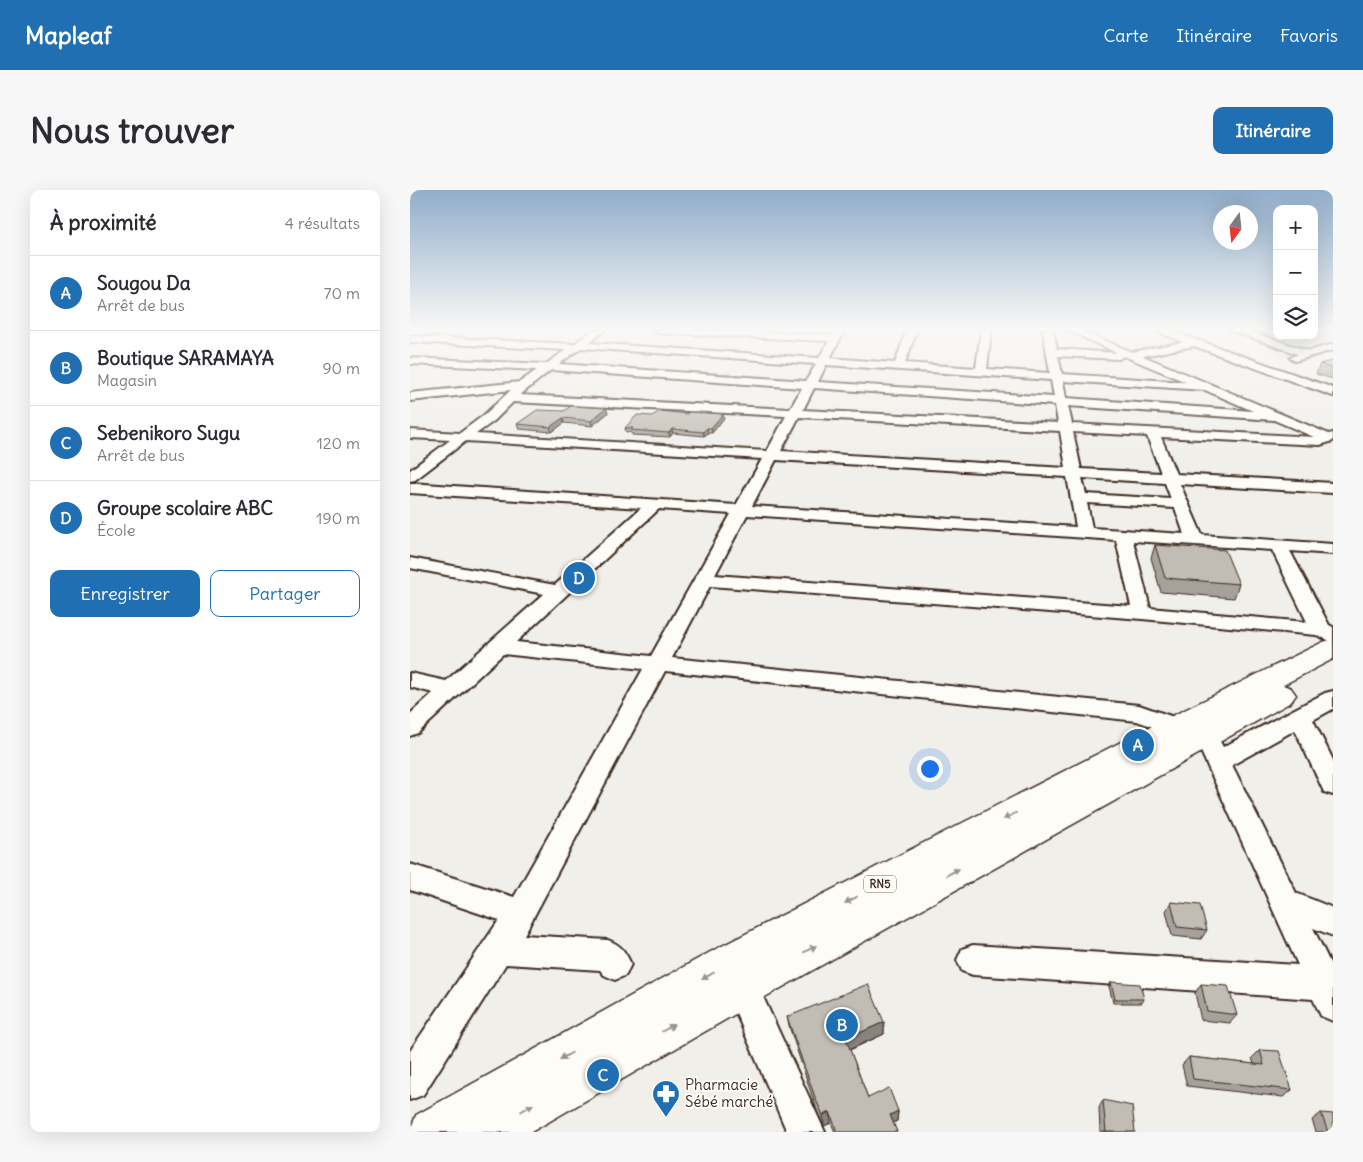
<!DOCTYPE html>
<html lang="fr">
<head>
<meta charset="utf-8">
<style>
	:root { --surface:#fff; --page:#f7f7f7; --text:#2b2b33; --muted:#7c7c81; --line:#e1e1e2; --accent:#1f6fb2 }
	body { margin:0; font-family:Delius,sans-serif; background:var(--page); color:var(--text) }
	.controls { position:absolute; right:15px; top:15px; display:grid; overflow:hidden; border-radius:10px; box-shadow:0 5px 20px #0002 }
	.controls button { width:45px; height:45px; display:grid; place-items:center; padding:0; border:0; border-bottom:1px solid var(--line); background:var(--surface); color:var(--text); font:25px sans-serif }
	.compass { position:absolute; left:803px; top:15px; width:45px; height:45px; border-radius:50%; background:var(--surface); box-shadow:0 5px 20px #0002; rotate:195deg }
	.you { position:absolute; left:519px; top:578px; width:18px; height:18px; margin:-12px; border:4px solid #fff; border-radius:50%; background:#1a73e8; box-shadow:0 0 0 8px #1a73e833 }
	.badge { display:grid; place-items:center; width:32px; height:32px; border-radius:50%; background:var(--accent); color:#fff; font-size:16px; font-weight:700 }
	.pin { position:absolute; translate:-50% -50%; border:2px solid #fff; box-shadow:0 1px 5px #0006 }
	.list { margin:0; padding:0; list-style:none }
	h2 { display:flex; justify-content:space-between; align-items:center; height:65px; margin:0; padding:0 20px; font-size:21px }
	h2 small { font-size:16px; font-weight:400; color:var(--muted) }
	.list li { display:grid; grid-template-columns:32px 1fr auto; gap:15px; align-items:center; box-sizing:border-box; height:75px; padding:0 20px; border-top:1px solid var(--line) }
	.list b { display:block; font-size:19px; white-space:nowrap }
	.list p { margin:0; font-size:16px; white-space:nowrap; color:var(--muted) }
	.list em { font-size:16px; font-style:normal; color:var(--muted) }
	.actions { display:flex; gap:10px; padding:15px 20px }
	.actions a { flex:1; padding:11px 0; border:1px solid var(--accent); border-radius:10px; text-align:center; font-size:18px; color:var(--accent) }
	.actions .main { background:var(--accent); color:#fff }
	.icon { flex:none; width:28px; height:28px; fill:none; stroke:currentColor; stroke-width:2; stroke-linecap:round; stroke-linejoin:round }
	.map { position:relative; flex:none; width:923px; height:942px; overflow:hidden; border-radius:10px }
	header { display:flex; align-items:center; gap:30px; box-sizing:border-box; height:70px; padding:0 25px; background:var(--accent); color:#fff }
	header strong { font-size:24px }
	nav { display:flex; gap:28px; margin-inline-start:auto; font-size:18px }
	.intro { display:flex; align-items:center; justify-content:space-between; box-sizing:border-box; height:120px; padding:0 30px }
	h1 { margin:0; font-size:35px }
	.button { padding:12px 22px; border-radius:10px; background:var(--accent); color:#fff; font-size:18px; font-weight:700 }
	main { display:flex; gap:30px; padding:0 30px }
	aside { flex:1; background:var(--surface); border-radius:10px; box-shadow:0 5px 20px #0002 }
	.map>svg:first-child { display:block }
</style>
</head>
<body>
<header>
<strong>Mapleaf</strong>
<nav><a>Carte</a><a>Itinéraire</a><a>Favoris</a></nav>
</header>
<div class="intro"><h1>Nous trouver</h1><a class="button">Itinéraire</a></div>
<main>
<aside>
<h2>À proximité<small>4 résultats</small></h2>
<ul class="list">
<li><span class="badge">A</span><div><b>Sougou Da</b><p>Arrêt de bus</p></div><em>70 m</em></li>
<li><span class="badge">B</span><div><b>Boutique SARAMAYA</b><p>Magasin</p></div><em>90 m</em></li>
<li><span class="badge">C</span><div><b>Sebenikoro Sugu</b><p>Arrêt de bus</p></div><em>120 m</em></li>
<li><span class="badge">D</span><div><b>Groupe scolaire ABC</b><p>École</p></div><em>190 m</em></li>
</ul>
<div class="actions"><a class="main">Enregistrer</a><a>Partager</a></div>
</aside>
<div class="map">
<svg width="923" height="942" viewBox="0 0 923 942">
	<rect width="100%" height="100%" fill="#f1efea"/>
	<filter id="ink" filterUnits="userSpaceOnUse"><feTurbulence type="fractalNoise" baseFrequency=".02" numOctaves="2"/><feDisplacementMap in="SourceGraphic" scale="10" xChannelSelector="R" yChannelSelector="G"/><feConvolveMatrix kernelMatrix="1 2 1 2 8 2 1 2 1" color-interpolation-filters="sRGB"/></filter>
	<g filter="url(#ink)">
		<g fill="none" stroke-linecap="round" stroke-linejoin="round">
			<defs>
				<g id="minor">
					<path d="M 183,140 L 195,140 L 179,153 L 409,168 L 419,151 L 248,143 L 243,140 L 322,140 L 422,145 L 425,140 L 435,140 L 420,168 L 485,173 L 497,140 L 507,140 L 495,173 L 566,178 L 571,140 L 581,140 L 577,179 L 640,183 L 633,140 L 643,140 L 647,159 L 707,163 L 657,140 L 671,140 L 722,162 L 773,152 L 744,140 L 759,140 L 923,198 L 923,206 L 784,156 L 733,166 L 919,244 L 923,243 L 923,251 L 910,255 L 751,247 L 766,284 L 923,293 L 923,303 L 770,294 L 792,345 L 923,354 L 923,364 L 880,361 L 919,435 L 923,437 L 923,452 L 906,445 L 732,429 L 300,396 L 262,468 L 729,515 L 775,531 L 779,537 L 775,543 L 767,546 L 727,531 L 255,481 L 114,745 L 198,750 C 211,755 215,761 221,774 L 216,785 L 205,790 L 194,785 L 190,780 L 96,774 L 13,905 L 0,910 L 0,861 L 89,730 L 0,700 L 0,674 L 104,707 L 233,479 L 93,464 L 8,543 L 0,546 L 0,524 L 23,503 L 0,497 L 0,483 L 36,491 L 134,404 L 0,378 L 0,368 L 145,395 L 231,318 L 0,303 L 0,293 L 326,315 L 352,269 L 56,251 L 5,290 L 0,291 L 0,280 L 40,250 L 0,248 L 0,240 L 50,243 L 74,225 L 101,200 L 0,211 L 0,203 L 110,192 L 127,180 L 0,174 L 0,168 L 136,174 L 156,160 L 0,152 L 0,146 L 164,154 ZM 171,158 L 406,174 L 396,191 L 149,174 ZM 648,166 L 709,169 L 714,166 L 776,192 L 652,184 ZM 416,175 L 641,190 L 644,207 L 408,192 ZM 141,180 L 392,198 L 380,219 L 110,205 ZM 653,191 L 795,200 L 843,221 L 656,208 ZM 404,198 L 645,215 L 648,233 L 393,220 ZM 103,212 L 376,226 L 357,261 L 66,244 L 84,231 ZM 658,216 L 864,230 L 904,247 L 662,234 ZM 389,227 L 650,241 L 656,278 L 371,261 ZM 663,242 L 737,246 L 751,283 L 671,279 ZM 366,270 L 657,287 L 666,337 L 342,316 ZM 672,288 L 755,293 L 761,309 L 676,304 ZM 677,313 L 765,318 L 774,344 L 682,338 ZM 249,319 L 321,324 L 241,466 L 106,452 ZM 337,325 L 706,350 L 721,416 L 305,385 ZM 723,351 L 862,360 L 897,432 L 740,418 Z"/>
					<path d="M 820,140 L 836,140 L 899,161 L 923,154 L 923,160 L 885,171 L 880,168 L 888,164 Z"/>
					<path d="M 923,501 L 923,519 L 903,530 L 923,570 L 923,605 L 914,602 L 885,540 L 822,575 L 886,703 L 923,718 L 923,746 L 903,738 L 923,779 L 923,831 L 911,826 L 903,809 L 563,785 L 552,781 L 547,770 L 552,759 L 563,755 L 888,775 L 784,546 L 788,540 L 796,537 L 804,540 L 813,557 L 915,503 Z"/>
					<path d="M 331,781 L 343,785 L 415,942 L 377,942 L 315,797 L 319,785 Z"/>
				</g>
				<path id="highway" d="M 923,449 L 923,469 L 873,495 L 881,498 L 886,505 L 881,512 L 346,812 L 121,942 L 0,942 L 6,925 L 304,760 L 756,529 L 913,452 Z"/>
			</defs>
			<!-- minor casing -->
			<use href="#minor" stroke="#3b2a1e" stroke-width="4"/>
			<!-- highway casing -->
			<use href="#highway" stroke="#3b2a1e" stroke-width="3"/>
			<!-- minor -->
			<use href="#minor" fill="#fdfcf7" fill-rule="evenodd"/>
			<!-- highway -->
			<use href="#highway" fill="#fdfcf7" fill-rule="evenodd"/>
		</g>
		<!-- wall -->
		<g fill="#a6a29b" stroke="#3b2a1e">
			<path d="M 923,171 L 923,189 L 906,184 L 910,174 Z"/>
			<path d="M 196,218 L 198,223 L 182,236 L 154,233 L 142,242 L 109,239 L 107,234 L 154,221 Z"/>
			<path d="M 314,228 L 302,243 L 298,243 L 294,246 L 263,243 L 260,247 L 222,245 L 222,243 L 216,242 L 215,238 Z"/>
			<path d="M 745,355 L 829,394 L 824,408 L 751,402 L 741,368 Z"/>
			<path d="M 761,712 L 797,740 L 791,749 L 762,746 L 756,721 Z"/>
			<path d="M 701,792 L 734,809 L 732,813 L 703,813 L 699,796 Z"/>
			<path d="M 791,794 L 827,825 L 820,833 L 791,830 L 785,803 Z"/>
			<path d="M 377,827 L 474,832 L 474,844 L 440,860 L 458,908 L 488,921 L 487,931 L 483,933 L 487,942 L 425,942 L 421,933 L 414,936 L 407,921 L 380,839 Z"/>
			<path d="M 850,860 L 882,900 L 873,907 L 777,896 L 772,875 L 779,867 L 844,874 L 842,868 Z"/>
			<path d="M 693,910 L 725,942 L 690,942 L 689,918 Z"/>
			<path d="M 911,923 L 923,942 L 906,942 L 902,930 Z"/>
		</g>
		<!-- shaded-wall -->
		<g fill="#87847e" stroke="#3b2a1e">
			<path d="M 196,218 L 198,223 L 182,236 L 181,231 Z"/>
			<path d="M 313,224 L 314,228 L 302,243 L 301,238 Z"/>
			<path d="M 153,228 L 154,233 L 142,242 L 140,237 Z"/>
			<path d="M 297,238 L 298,243 L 294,246 L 293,242 Z"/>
			<path d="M 262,239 L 263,243 L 260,247 L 259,243 Z"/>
			<path d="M 474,832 L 474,844 L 436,861 L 436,849 Z"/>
			<path d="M 488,921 L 487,931 L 479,935 L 480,925 Z"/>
			<path d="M 420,922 L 421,933 L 414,936 L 413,925 Z"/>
		</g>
		<!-- building -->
		<g fill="#c1bcb4" stroke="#3b2a1e">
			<path d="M 923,171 L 923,179 L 910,174 Z"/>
			<path d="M 161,216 L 196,218 L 181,231 L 153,228 L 140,237 L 107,234 L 127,220 L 154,221 Z"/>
			<path d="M 250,221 L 277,224 L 279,222 L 313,224 L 301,238 L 297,238 L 293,242 L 262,239 L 259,243 L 221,240 L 223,238 L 215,238 L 227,225 L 242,226 Z"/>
			<path d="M 745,355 L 815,360 L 829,394 L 755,388 Z"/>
			<path d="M 761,712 L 790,715 L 797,740 L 767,737 Z"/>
			<path d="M 701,792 L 730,794 L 734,809 L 705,809 Z"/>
			<path d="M 458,794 L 474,832 L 436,849 L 458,908 L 479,898 L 488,921 L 480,925 L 487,942 L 427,942 L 420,922 L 413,925 L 406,910 L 377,827 Z"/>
			<path d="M 791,794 L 818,796 L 827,825 L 797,821 Z"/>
			<path d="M 850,860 L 869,861 L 882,900 L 783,889 L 779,867 L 854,875 Z"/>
			<path d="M 693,910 L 722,916 L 725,942 L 696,942 Z"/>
			<path d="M 911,923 L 923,924 L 923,942 L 918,942 Z"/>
		</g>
		<!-- one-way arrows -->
		<defs><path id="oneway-solid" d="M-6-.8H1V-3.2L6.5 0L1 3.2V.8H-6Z" transform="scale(1.25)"/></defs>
		<g fill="#9c938a">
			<use href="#oneway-solid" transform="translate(600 626) rotate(152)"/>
			<use href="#oneway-solid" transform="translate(543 682) rotate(-28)"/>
			<use href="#oneway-solid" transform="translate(441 710) rotate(152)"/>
			<use href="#oneway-solid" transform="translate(400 759) rotate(-28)"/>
			<use href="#oneway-solid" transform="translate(298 786) rotate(150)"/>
			<use href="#oneway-solid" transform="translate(258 838) rotate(-30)"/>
			<use href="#oneway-solid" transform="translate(156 866) rotate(150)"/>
			<use href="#oneway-solid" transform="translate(117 918) rotate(-30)"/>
		</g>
	</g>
	<!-- sky -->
	<linearGradient id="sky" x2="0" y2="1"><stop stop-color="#91aecb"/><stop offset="0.51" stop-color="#f9f8f6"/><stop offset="1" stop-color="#f9f8f6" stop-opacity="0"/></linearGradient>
	<rect width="923" height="272" fill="url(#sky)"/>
	<!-- icons -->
	<defs>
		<symbol id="pharmacy-pin" viewBox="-11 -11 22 30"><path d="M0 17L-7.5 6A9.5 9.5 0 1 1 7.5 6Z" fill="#1f6fb2" stroke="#fdfcf7"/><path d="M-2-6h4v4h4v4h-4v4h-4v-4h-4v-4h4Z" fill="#fff"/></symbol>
	</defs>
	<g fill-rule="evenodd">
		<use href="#pharmacy-pin" x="240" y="888" width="32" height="43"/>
	</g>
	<g text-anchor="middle" stroke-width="4" stroke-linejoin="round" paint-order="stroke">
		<!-- shield labels -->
		<rect fill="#fdfcf7" stroke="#75695f" stroke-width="1" x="454" y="685.5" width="32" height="17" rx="4"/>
		<g font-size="11" font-weight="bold" fill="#3b2a1e">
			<text x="470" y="698">RN5</text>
		</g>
		<!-- near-poi labels -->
		<g font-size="15" fill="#3b2a1e" stroke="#fdfcf7" text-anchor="start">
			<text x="275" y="900">Pharmacie<tspan x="275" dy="17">Sébé marché</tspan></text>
		</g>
	</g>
</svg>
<div class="controls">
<button>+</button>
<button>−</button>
<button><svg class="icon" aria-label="layers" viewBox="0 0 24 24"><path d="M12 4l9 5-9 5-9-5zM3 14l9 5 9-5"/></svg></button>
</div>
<svg class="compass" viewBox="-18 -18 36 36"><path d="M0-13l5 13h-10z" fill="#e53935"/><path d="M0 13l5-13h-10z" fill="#7c7c81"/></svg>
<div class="you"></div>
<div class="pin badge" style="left:728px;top:555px">A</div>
<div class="pin badge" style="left:432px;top:835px">B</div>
<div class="pin badge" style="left:193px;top:885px">C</div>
<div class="pin badge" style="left:169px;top:388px">D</div>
</div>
</main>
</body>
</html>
